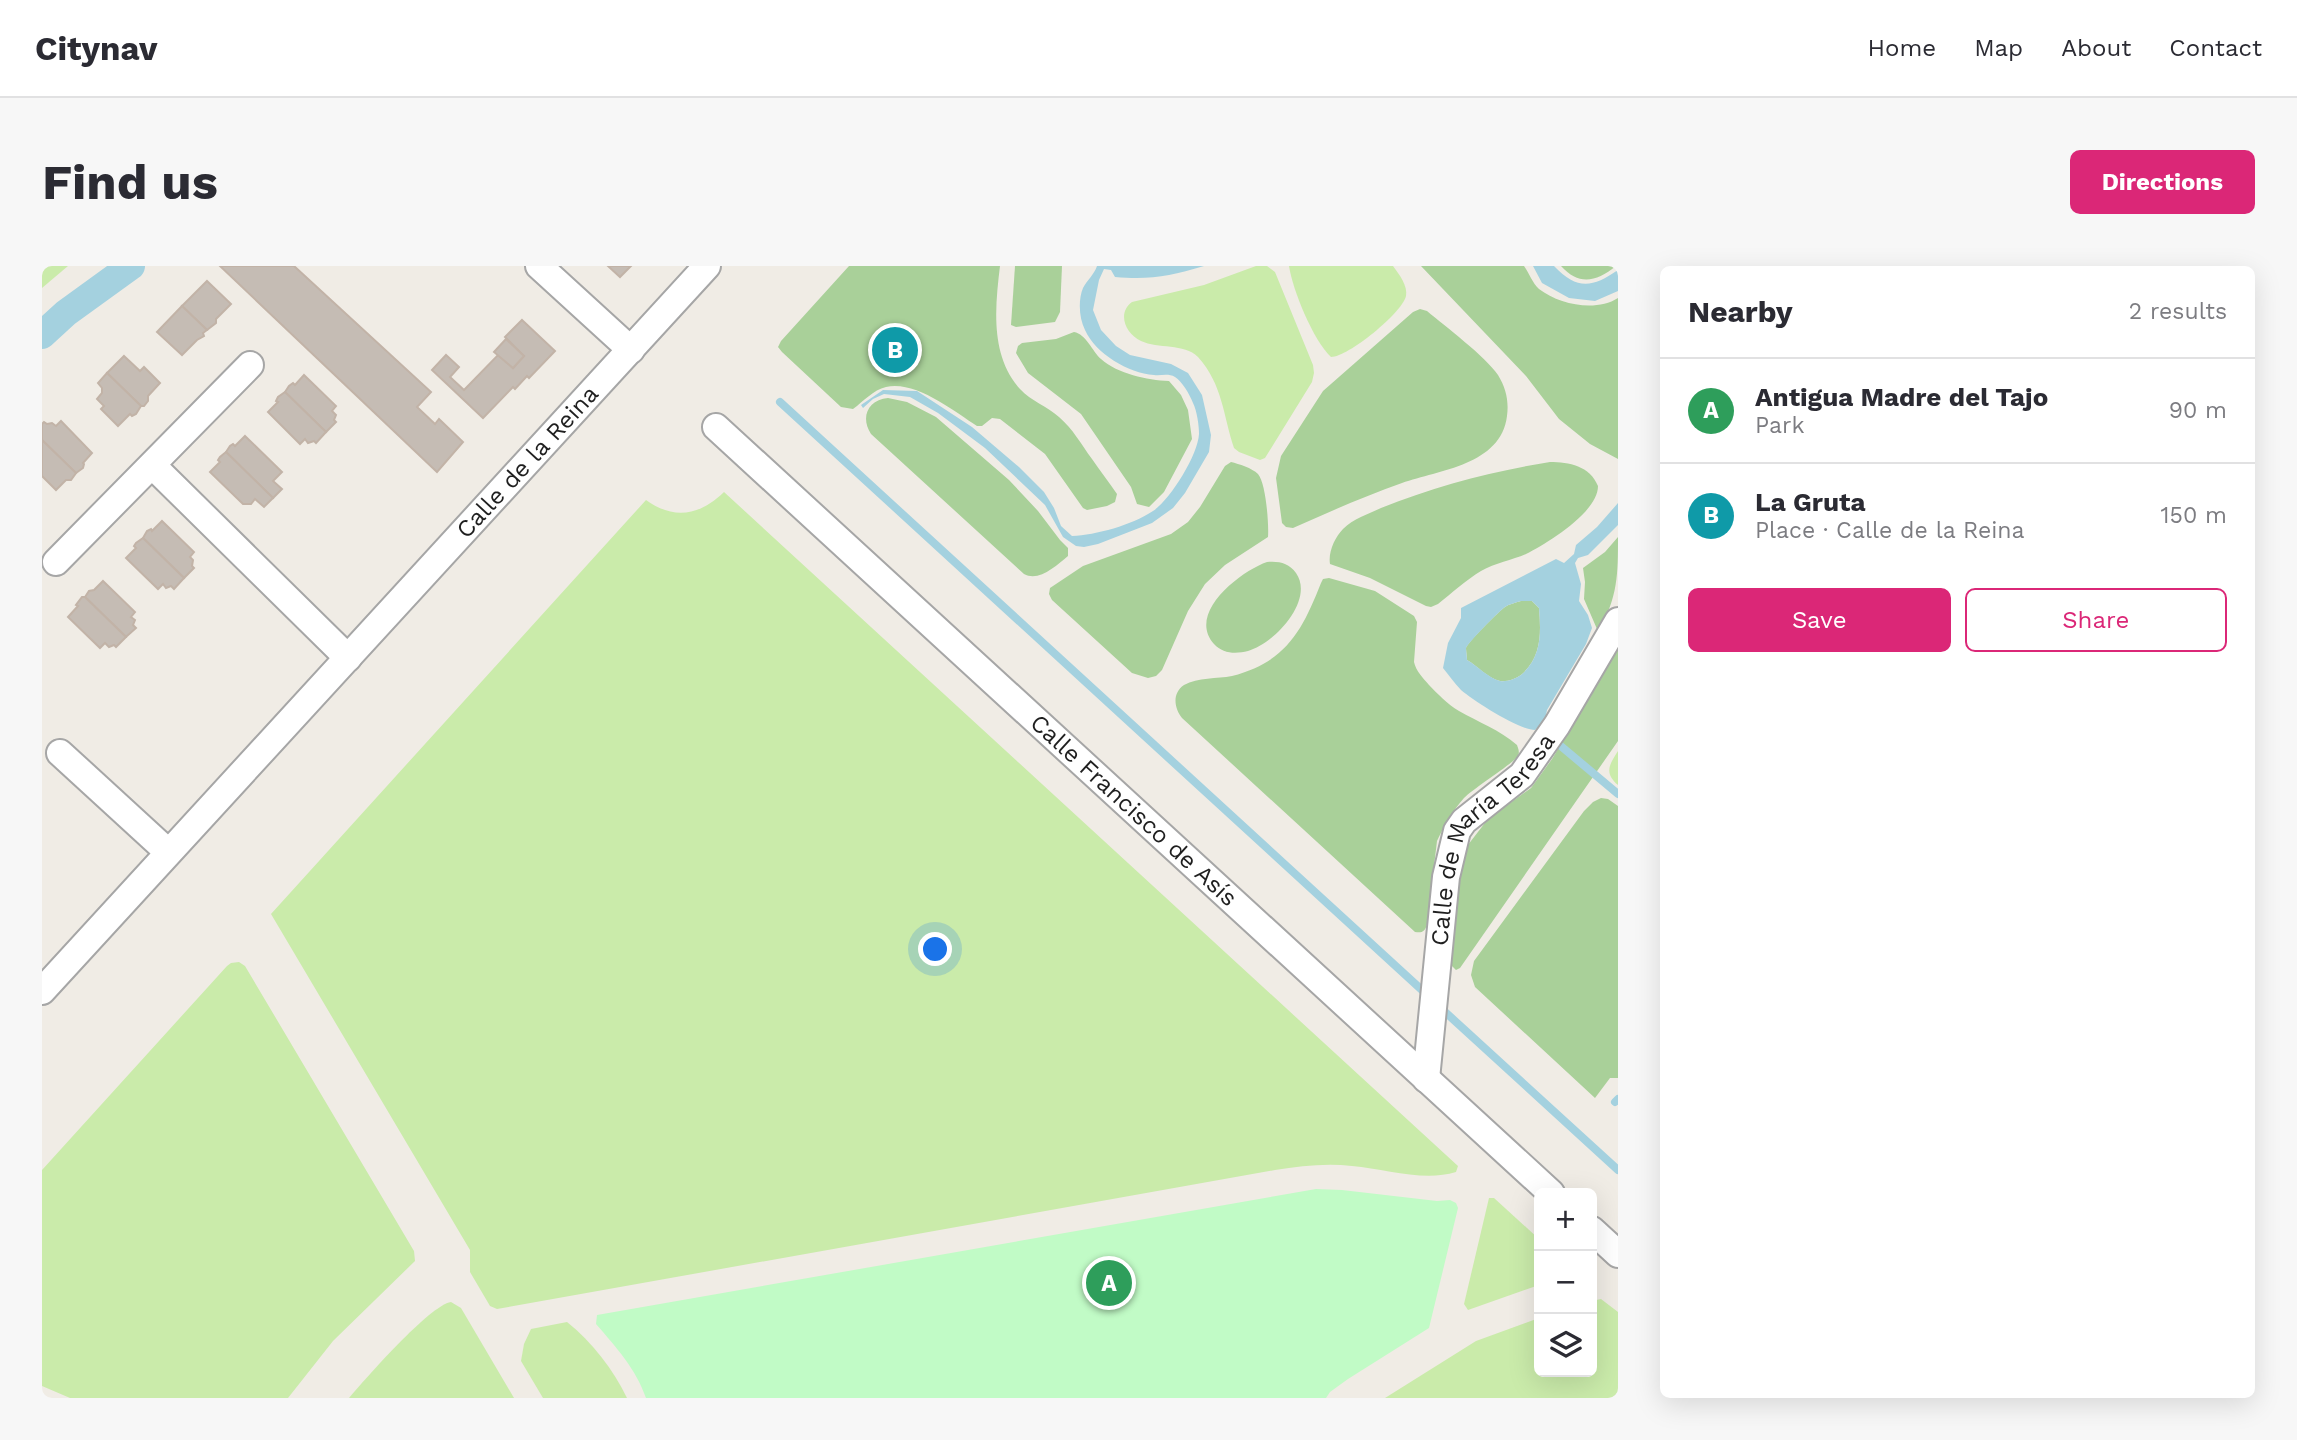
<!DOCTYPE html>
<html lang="en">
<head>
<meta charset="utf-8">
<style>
	:root { --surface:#fff; --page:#f7f7f7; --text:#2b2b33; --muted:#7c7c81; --line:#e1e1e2; --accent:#db2777 }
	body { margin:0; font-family:"Work Sans",sans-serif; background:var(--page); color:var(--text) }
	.controls { position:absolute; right:21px; bottom:21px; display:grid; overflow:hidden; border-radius:10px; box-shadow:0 7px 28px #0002 }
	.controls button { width:63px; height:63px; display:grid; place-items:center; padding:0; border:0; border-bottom:2px solid var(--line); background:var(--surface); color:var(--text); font:35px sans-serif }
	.you { position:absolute; left:894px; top:684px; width:24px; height:24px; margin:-18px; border:5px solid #fff; border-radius:50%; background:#1a73e8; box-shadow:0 0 0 10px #1a73e833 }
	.badge { display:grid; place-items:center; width:46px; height:46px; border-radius:50%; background:var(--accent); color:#fff; font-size:23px; font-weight:700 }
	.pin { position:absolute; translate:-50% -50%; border:4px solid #fff; box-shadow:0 2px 7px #0006 }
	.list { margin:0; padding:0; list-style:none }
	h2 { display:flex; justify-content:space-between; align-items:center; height:91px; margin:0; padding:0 28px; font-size:30px }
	h2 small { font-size:23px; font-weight:400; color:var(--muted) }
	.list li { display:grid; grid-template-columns:46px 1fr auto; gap:21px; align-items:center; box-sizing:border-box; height:105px; padding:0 28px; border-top:2px solid var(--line) }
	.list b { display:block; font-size:26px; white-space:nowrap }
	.list p { margin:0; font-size:23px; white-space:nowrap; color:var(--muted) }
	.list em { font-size:23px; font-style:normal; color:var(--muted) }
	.actions { display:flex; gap:14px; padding:21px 28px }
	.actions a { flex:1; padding:16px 0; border:2px solid var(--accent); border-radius:10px; text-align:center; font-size:24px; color:var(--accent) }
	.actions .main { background:var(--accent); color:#fff }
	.icon { flex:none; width:38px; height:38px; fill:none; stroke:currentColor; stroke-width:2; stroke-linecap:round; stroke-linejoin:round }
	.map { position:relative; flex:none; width:1576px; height:1132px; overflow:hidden; border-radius:10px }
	header { display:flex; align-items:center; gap:42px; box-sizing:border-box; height:98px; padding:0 35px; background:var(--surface); border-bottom:2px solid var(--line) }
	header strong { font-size:33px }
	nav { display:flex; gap:38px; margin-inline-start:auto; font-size:24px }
	.intro { display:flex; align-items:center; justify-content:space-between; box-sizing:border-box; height:168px; padding:0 42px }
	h1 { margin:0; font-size:49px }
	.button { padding:18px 32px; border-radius:10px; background:var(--accent); color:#fff; font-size:24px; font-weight:700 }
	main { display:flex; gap:42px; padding:0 42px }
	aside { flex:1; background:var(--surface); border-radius:10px; box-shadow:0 7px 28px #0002 }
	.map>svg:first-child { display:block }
</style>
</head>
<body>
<header>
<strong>Citynav</strong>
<nav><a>Home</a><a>Map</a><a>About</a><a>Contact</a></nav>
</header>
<div class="intro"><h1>Find us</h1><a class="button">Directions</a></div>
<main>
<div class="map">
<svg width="1576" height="1132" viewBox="0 0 1576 1132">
	<rect width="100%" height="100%" fill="#f0ece5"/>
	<!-- grass -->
	<g fill="#caebaa">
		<path d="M 0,0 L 26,0 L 0,22 Z"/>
		<path d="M 1214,0 L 1225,0 L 1233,6 L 1271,99 L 1272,107 L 1270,116 L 1223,192 L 1218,194 L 1197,186 L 1192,182 C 1181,149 1181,119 1156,91 C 1142,77 1116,83 1099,75 C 1083,67 1075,47 1090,36 L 1162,19 Z"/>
		<path d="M 1247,0 L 1351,0 C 1357,8 1366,20 1364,30 C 1360,47 1306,91 1289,91 C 1271,74 1251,25 1247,0 Z"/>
		<path d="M 682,226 L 1416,900 L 1414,906 C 1382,916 1344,903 1310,900 C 1284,897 1259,900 1233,904 L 455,1043 L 448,1040 L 428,1006 L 428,984 L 229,648 L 604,234 C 632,254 657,250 682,226 Z"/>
		<path d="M 1576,485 L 1576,519 C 1562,507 1567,499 1576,485 Z"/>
		<path d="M 197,696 L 203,700 L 372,985 L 373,995 L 291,1075 L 246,1132 L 28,1132 L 0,1120 L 0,904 L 185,700 L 189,697 Z"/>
		<path d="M 1447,932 L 1452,932 L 1497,973 L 1497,1019 L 1426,1044 L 1422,1038 Z"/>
		<path d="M 1559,1033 L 1576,1046 L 1576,1132 L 1343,1132 L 1434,1075 L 1497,1052 L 1497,1106 L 1550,1106 L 1550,1035 Z"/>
		<path d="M 409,1036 L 419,1042 L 472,1132 L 307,1132 C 323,1113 388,1039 409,1036 Z"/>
		<path d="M 525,1056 C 550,1076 571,1103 585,1132 L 501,1132 L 479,1095 L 482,1078 L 489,1063 Z"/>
	</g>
	<!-- forest -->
	<g fill="#a9d099">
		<path d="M 807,0 L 958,0 C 953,41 948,90 978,123 C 989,135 1005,140 1017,151 C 1031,163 1039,178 1050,193 C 1058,205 1067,216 1075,228 L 1073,236 L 1065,240 L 1045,244 L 1041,242 L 1003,188 L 958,153 L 950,152 L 940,160 L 935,160 C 912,145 873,114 844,121 C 831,124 822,135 811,143 L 799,141 L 740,86 L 736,81 L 739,75 Z"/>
		<path d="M 973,0 L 1020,0 L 1018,46 L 1013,56 L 974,61 L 969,59 Z"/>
		<path d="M 1379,0 L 1482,0 C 1487,7 1491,18 1497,23 C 1518,39 1554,46 1576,32 L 1576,193 L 1548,178 L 1517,153 L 1484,110 Z"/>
		<path d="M 1519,0 L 1574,0 C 1554,16 1537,20 1519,0 Z"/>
		<path d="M 1378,43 L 1385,45 C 1404,61 1443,90 1456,109 C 1464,122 1467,135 1465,150 C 1459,199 1397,204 1360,217 C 1323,230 1287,246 1251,262 L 1244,261 L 1240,257 L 1234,212 L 1239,190 L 1281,125 L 1371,46 Z"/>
		<path d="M 1032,66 C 1044,68 1050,85 1059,93 C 1076,108 1105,114 1127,115 L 1139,129 L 1146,144 L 1150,173 L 1122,226 L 1107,241 L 1095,238 L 1089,221 L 1039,148 L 986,107 L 974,87 L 976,80 L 980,77 L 1014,73 Z"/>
		<path d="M 846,132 L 865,136 L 894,151 L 967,214 L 996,245 L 1018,274 L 1026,282 L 1026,290 C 1014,300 997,316 982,308 L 829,168 C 818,151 826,134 846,132 Z"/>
		<path d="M 1189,196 C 1197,198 1210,202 1216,208 C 1224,217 1227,259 1226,271 L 1183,299 L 1163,318 L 1146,345 L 1120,404 L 1114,410 L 1106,412 L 1090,407 L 1010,334 L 1007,328 L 1008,322 L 1041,300 L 1129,268 L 1146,256 L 1158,241 L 1183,200 Z"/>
		<path d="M 1508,196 C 1527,196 1548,200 1556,220 C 1556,246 1506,277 1484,288 C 1470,294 1453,297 1439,305 C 1424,314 1410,327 1396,338 L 1389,341 L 1384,340 L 1328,312 L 1288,298 C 1286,286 1293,271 1301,263 C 1311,253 1326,248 1339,242 C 1393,220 1451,205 1508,196 Z"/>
		<path d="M 1576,271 C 1576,308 1576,331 1557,364 L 1555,363 L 1542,333 L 1543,316 L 1541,302 L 1563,286 Z"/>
		<path d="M 1225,296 C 1237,295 1247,297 1254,307 C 1273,334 1232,378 1206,385 C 1194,388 1181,388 1172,378 C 1144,347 1199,305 1225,296 Z"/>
		<path d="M 1287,312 L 1333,325 L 1372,350 L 1375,356 L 1372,396 C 1374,405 1381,412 1387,419 C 1396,428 1405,438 1417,445 C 1436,456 1458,464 1475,479 C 1476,482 1478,486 1476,490 C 1473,496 1432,522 1422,532 C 1411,544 1402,560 1395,575 L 1385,658 C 1383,666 1380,667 1373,666 L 1140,452 C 1132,442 1130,427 1142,419 C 1156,411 1175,413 1190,410 C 1244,396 1260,365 1279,317 L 1281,313 Z"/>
		<path d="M 1479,335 L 1490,335 L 1497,342 C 1499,367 1500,391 1479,409 C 1473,413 1465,416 1458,415 C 1445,412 1436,400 1425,394 C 1425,392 1424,384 1424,382 C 1425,377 1457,345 1463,341 C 1467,338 1473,337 1479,335 Z"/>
		<path d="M 1576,383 L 1576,475 L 1418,702 L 1414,704 L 1407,697 L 1422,584 L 1446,553 L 1489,522 L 1510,493 Z"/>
		<path d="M 1559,532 L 1566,533 L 1576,540 L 1576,812 L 1568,812 L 1553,832 L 1433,721 L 1429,709 L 1432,695 L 1542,545 L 1551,536 Z"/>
	</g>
	<!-- park -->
	<path fill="#c1fbc6" d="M 1274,923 L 1300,924 L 1395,935 L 1408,934 L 1414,937 L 1416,942 L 1387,1062 L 1306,1113 L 1288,1126 L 1284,1132 L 604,1132 C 594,1103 574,1081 554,1058 L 555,1049 Z"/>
	<!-- water -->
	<g fill="#a4d1df" fill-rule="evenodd">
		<path d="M 1055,0 L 1162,0 C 1128,10 1109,14 1073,11 L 1069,4 L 1062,3 L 1057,14 L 1051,44 L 1059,64 L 1074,80 L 1088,89 L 1129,98 L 1146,107 L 1160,129 L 1169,169 L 1167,186 L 1143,227 L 1131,242 L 1110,257 L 1056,278 L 1042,281 L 1034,280 L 1021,271 L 1003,239 L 943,182 L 896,147 L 868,131 L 842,128 L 831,133 L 821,142 L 819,139 L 841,124 L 875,125 L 930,161 L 977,201 L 1002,226 L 1012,242 L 1019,260 L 1030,270 C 1054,269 1090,259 1111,245 C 1128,234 1156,189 1157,168 C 1157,160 1155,145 1151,137 C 1148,129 1140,115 1133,111 C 1126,107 1119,110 1112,109 C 1086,107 1054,88 1043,64 C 1037,52 1036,34 1041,22 C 1045,14 1052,9 1055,0 Z"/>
		<path d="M 1491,0 L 1512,0 C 1535,24 1550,22 1576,4 L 1576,25 L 1553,35 L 1527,32 L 1500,17 Z"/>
		<path d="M 1576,237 L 1576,259 L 1546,289 L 1536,292 L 1533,297 L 1539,318 L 1537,335 L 1546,349 L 1550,362 L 1544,378 L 1505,444 L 1503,454 L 1493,464 C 1477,464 1432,435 1419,424 C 1412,417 1407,409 1401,402 L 1406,377 L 1419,352 L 1419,342 L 1514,293 L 1522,297 L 1532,288 L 1534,279 L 1555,261 ZM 1479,335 L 1490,335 L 1497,342 C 1499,367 1500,391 1479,409 C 1473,413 1465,416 1458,415 C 1446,412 1436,400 1425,394 C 1425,392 1424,384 1424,382 C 1425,378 1457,345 1463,341 C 1467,338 1473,337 1479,335 Z"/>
	</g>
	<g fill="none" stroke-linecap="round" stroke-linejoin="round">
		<!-- stream -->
		<g stroke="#a4d1df" stroke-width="8">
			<path d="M 738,136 L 1381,725"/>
			<path d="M 1514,476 L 1576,528"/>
			<path d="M 1402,745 L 1576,904"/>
			<path d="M 1573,836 L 1576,833"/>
		</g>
		<!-- canal -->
		<path stroke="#a4d1df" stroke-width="28" d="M 0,69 L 24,47 L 89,0"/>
	</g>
	<!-- building -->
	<g fill="#c5bcb4" stroke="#c2b3a7" stroke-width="2">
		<path d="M 178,0 L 252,0 L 389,126 L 375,141 L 393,158 L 397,153 L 421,176 L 395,206 Z"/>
		<path d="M 566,0 L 589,0 L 578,11 Z"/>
		<path d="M 165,15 L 189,38 L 174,53 L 174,57 L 165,64 L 140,40 Z"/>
		<path d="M 140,40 L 165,64 L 161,67 L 162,70 L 155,74 L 140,89 L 115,66 Z"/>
		<path d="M 480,54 L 513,85 L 487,112 L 485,110 L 473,123 L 471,121 L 441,152 L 390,104 L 404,89 L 417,101 L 408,111 L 422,124 L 456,89 L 471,102 L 482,90 L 463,71 Z"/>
		<path d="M 464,73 L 482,90 L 471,102 L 452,86 Z"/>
		<path d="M 839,78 L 859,80 L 858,89 L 837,85 L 837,83 L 848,84 L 849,81 L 838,79 Z"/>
		<path d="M 82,90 L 98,105 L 102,101 L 118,117 L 106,130 L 106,135 L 102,140 L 99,140 L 65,107 Z"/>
		<path d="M 65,107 L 99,140 L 94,148 L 90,150 L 88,148 L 76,160 L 59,143 L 62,140 L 55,133 L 60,127 L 60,122 L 56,117 Z"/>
		<path d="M 262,109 L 294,140 L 290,145 L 294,149 L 292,154 L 294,156 L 284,166 L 243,126 L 247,120 L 251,117 L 253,119 Z"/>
		<path d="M 243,126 L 284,166 L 274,177 L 272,175 L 266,177 L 263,173 L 258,178 L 226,146 L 236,136 L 234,135 L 236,131 Z"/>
		<path d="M 19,155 L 50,187 L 41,197 L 42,198 L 41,202 L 34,207 L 0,174 L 0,158 L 2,156 L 5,158 L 10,157 L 14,160 Z"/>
		<path d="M 203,170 L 240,206 L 231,215 L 240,223 L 231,232 L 184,186 L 188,180 L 191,178 L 193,180 Z"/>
		<path d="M 0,174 L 34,207 L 29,214 L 24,214 L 14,224 L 0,210 Z"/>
		<path d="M 184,186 L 231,232 L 222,241 L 213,233 L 209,238 L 201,238 L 168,206 L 178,196 L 176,194 L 178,191 Z"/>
		<path d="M 120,255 L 152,286 L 148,291 L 151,294 L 150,300 L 152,302 L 142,312 L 101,272 L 105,265 L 109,263 L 110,265 Z"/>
		<path d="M 101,272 L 142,312 L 132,323 L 129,320 L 124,322 L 121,318 L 116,323 L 84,292 L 94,282 L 92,280 L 94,277 Z"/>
		<path d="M 61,315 L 93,346 L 89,351 L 93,354 L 91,359 L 94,362 L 84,371 L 43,331 L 47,325 L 52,324 Z"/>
		<path d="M 40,331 L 43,331 L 84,371 L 74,381 L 72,379 L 67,381 L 63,377 L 58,382 L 26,351 L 36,340 L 34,339 Z"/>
	</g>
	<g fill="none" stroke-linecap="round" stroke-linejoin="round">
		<defs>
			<g id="minor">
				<path d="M 497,0 L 589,84"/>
				<path id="s1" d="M 674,161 L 1509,927"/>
				<path d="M 110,199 L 306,392"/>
				<path d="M 14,296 L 208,99"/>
				<path d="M 18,487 L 126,586"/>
				<path id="s2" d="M 0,725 L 665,0"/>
				<path id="s3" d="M 1384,813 L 1404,611 L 1415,565 L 1422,555 L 1480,509 L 1515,459 L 1576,355"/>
				<path d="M 1550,964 L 1576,988"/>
			</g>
		</defs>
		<!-- minor casing -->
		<use href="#minor" stroke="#a6a6a6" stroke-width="30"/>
		<!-- minor -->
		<use href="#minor" stroke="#fff" stroke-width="26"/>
	</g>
	<g text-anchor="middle" stroke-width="5" stroke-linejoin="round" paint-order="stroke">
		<!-- street labels -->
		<g font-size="24" fill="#1f1f1f" stroke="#fff">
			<text dy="8" stroke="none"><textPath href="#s2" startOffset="718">Calle de la Reina</textPath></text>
			<text dy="8" stroke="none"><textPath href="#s1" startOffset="567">Calle Francisco de Asís</textPath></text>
			<text dy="8" stroke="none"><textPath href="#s3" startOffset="259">Calle de María Teresa</textPath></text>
		</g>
	</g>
</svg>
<div class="controls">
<button>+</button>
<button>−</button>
<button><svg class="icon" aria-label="layers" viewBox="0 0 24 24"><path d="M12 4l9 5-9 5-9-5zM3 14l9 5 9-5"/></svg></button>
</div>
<div class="you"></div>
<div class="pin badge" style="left:1067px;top:1017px;background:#2e9e5b">A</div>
<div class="pin badge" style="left:853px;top:84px;background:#0f9aa8">B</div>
</div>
<aside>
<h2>Nearby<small>2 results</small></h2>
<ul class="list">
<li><span class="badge" style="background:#2e9e5b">A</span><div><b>Antigua Madre del Tajo</b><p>Park</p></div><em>90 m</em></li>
<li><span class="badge" style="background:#0f9aa8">B</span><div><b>La Gruta</b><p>Place · Calle de la Reina</p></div><em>150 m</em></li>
</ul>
<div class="actions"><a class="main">Save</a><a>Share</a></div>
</aside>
</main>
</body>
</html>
